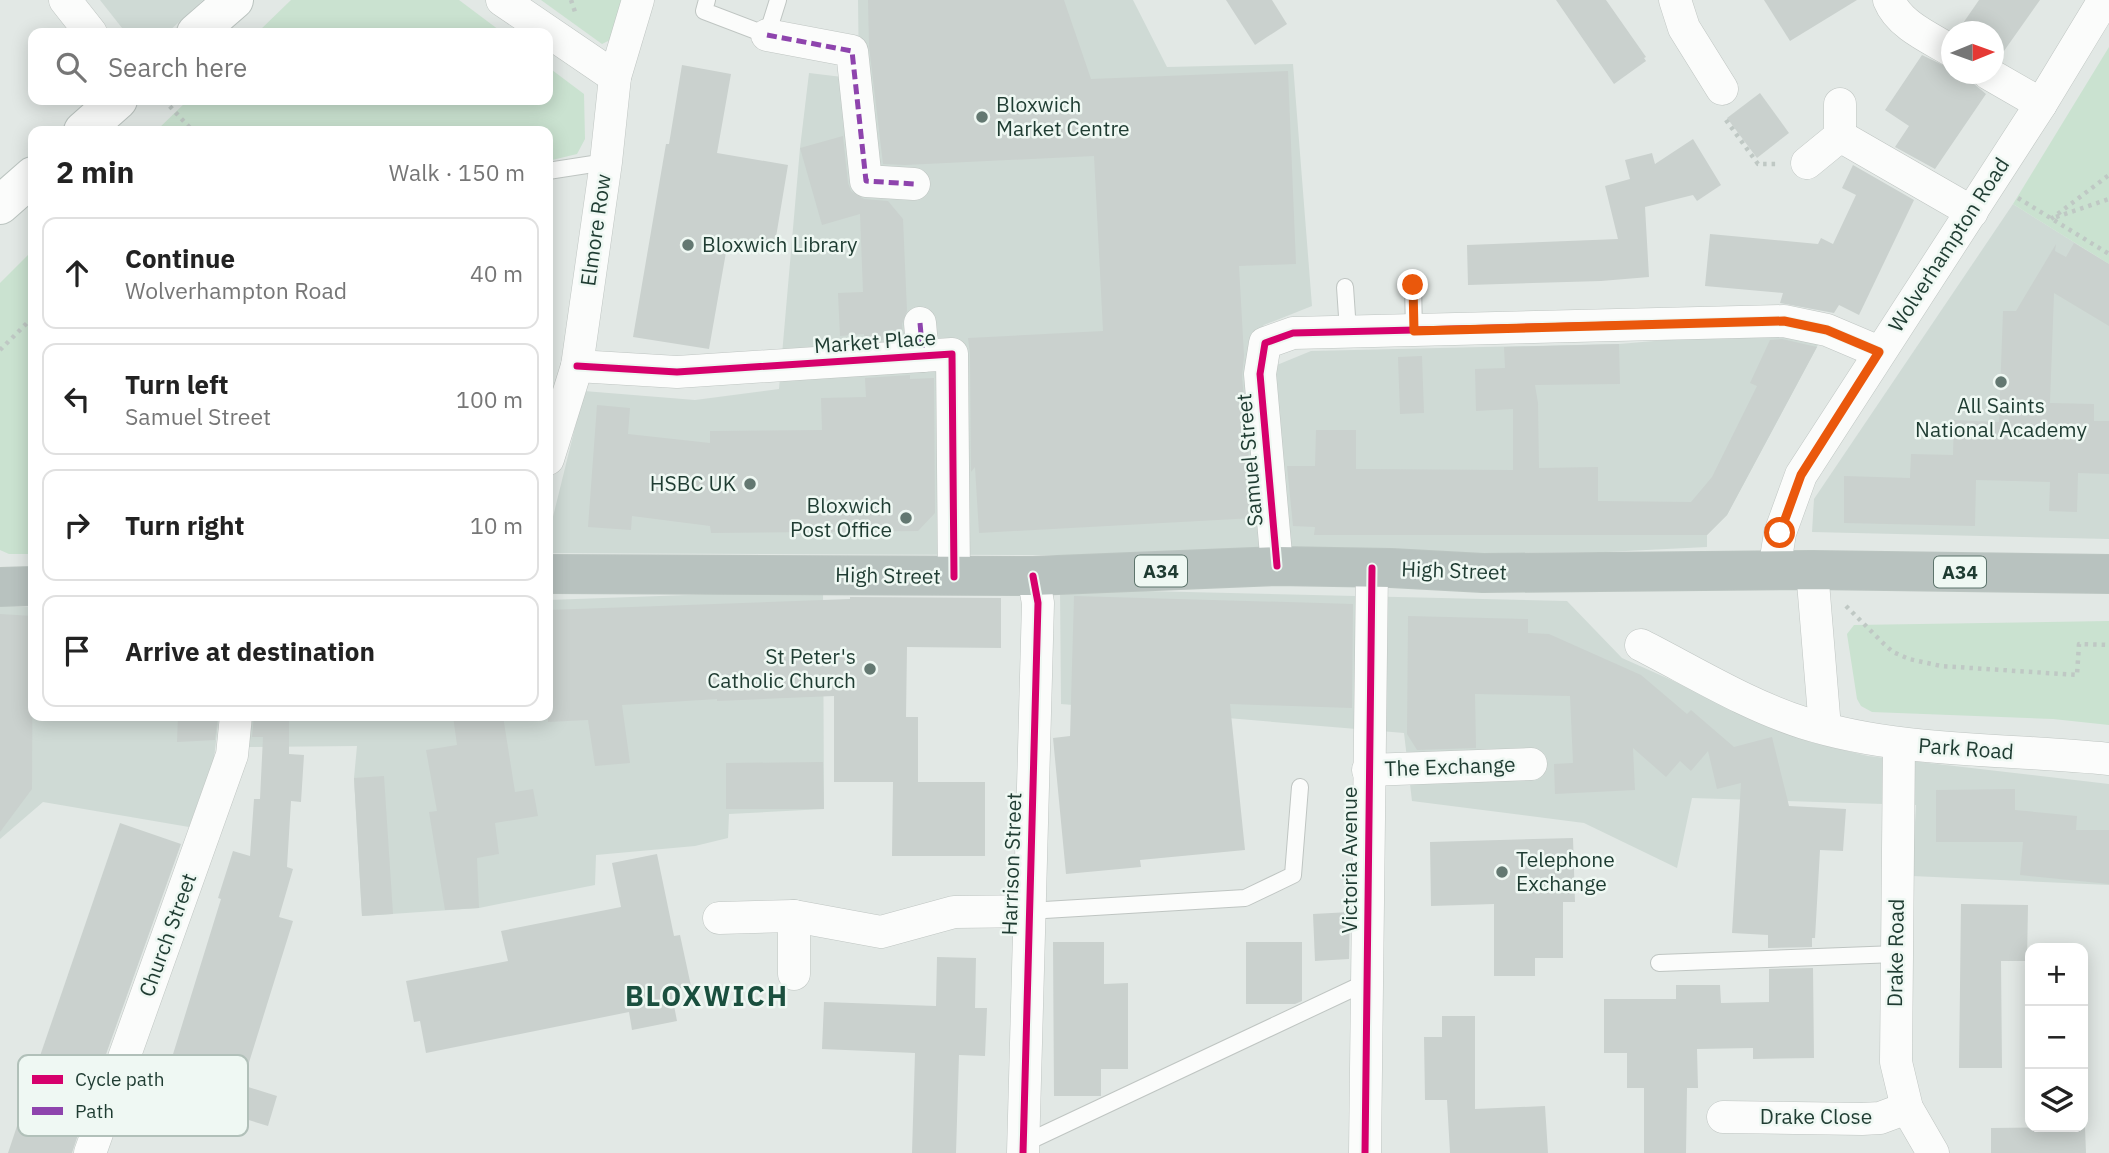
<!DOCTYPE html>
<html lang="en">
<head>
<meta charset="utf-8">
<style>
	:root { --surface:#fff; --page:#f6f6f6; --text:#222; --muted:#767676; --line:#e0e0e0 }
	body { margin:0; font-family:"IBM Plex Sans",sans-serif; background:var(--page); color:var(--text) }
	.controls { position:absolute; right:21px; bottom:21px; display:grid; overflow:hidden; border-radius:14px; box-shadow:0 4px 18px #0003 }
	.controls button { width:63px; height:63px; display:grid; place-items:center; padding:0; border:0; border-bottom:2px solid var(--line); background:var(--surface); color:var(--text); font:35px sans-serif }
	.compass { position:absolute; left:1941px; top:21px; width:63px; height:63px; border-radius:50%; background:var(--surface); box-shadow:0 4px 18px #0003; rotate:89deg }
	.stop { position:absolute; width:21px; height:21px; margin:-16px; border:5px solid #ea580c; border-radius:50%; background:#fff }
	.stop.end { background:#ea580c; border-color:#fff; box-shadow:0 2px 7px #0008 }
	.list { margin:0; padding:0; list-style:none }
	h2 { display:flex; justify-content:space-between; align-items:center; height:91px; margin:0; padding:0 28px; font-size:30px }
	h2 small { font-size:23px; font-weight:400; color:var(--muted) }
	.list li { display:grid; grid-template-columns:46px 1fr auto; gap:21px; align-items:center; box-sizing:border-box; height:112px; margin:0 14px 14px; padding:0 14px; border:2px solid var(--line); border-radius:14px }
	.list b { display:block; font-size:26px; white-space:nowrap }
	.list p { margin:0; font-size:23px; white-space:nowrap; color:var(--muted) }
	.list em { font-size:23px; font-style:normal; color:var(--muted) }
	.icon { flex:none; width:38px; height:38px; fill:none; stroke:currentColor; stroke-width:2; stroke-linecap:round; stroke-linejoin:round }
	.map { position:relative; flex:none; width:2109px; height:1153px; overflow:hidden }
	.search { position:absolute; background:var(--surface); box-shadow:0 4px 18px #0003; left:28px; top:28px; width:525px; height:77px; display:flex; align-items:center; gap:18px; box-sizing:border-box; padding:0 24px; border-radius:14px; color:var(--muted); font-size:26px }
	.panel { position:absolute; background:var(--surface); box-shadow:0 4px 18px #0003; left:28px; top:126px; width:525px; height:595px; border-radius:14px }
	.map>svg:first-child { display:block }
</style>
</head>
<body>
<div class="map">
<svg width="2109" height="1153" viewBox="0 0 2109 1153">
	<rect width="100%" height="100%" fill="#e2e8e5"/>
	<!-- built -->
	<g fill="#cfdad5">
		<path d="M 100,0 L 203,0 L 167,33 L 126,33 Z"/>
		<path d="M 858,0 L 1133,0 L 1167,67 L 1293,64 L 1312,306 L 1264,325 L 1251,339 L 1262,556 L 548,553 L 548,537 L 584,391 L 695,400 L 779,389 L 800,148 L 809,73 L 859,79 Z"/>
		<path d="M 2013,204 L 2109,264 L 2109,539 L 1812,532 L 1814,499 Z"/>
		<path d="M 1772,331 L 1819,343 L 1727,515 L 1707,535 L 1707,547 L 1606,552 L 1292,555 L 1271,391 L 1272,367 L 1311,351 L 1619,344 Z"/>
		<path d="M 1060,589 L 1567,601 L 1622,658 L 1810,742 L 1868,756 L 2109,784 L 2109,885 L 1912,876 L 1916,805 L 1692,798 L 1677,868 L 1584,823 L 1412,801 L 1404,733 L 1061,704 Z"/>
		<path d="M 823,590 L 824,809 L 729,814 L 728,838 L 695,846 L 596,855 L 595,885 L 479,908 L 362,916 L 354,778 L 357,746 L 248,747 L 253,716 L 548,716 L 548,600 Z"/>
		<path d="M 0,606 L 33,607 L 33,716 L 219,716 L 214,758 L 189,827 L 43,802 L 0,839 Z"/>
	</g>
	<!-- green -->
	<g fill="#cae2d0">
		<path d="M 291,0 L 459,0 L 503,33 L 257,33 Z"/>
		<path d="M 541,0 L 621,0 L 612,39 L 602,44 Z"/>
		<path d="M 2109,47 L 2109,264 L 2013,204 Z"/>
		<path d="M 548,67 L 584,94 L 585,139 L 577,154 L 548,161 L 548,131 L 156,131 L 188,100 L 548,100 Z"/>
		<path d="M 33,250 L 33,554 L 9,554 L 0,550 L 0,283 Z"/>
		<path d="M 2109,621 L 2109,725 L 2053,719 L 1872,712 L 1861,706 L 1857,699 L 1847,634 L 1854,625 Z"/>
	</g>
	<!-- building -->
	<g fill="#cad1ce">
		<path d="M 868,0 L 1064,0 L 1091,79 L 1288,71 L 1296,264 L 1239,266 L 1244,356 L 1242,376 L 1254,518 L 979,533 L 975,467 L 971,472 L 970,354 L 968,338 L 1103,331 L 1094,156 L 905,165 L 883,164 L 869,46 Z"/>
		<path d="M 1226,0 L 1272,0 L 1287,24 L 1255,45 Z"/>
		<path d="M 1556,0 L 1606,0 L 1646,57 L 1644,58 L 1646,61 L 1614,84 Z"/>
		<path d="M 1764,0 L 1857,0 L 1790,41 Z"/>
		<path d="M 1979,0 L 2040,0 L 1999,58 L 1993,57 L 1993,32 L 1957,32 Z"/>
		<path d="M 1922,55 L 1951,69 L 1951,74 L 1971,74 L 1974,84 L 1986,94 L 1935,169 L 1895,147 L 1909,126 L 1885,110 Z"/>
		<path d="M 682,65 L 731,74 L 717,153 L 788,165 L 774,249 L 728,241 L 709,349 L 633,337 L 666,144 L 669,144 Z"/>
		<path d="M 1760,93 L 1789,133 L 1757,158 L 1727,118 Z"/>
		<path d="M 843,136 L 848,183 L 851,191 L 864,199 L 888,201 L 903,219 L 907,311 L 902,324 L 903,339 L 864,341 L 864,334 L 840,336 L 838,293 L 863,292 L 860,214 L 822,225 L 800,148 Z"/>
		<path d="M 1693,139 L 1721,185 L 1697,201 L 1693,195 L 1645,207 L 1649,277 L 1601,281 L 1468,285 L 1467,245 L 1618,239 L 1605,186 L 1630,179 L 1625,160 L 1652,153 L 1655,164 Z"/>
		<path d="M 1853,165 L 1914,200 L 1859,315 L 1839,305 L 1834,313 L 1780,303 L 1783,293 L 1705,286 L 1710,234 L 1818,244 L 1821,238 L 1833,244 L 1856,195 L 1842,188 Z"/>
		<path d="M 2074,243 L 2109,264 L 2109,326 L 2054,293 L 2050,403 L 2094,404 L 2094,421 L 2109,421 L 2109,474 L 2078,473 L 2077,512 L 2049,511 L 2050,482 L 1976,480 L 1975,526 L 1844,523 L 1844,476 L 1910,478 L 1911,454 L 1953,455 L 1954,420 L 1999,422 L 2003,311 L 2016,311 L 2056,244 L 2055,251 L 2066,257 Z"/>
		<path d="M 1782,339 L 1817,347 L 1727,515 L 1707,535 L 1314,535 L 1315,527 L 1293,526 L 1287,466 L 1315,466 L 1316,430 L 1356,430 L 1356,469 L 1513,470 L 1513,409 L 1476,411 L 1475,369 L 1505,368 L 1504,347 L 1619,344 L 1620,384 L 1535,385 L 1538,403 L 1539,468 L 1598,467 L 1598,501 L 1691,502 L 1712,477 L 1757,386 L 1750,383 L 1770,340 Z"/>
		<path d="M 1422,356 L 1424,413 L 1400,414 L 1398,357 Z"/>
		<path d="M 910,375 L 910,379 L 934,378 L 935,513 L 918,531 L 711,533 L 710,526 L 632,516 L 631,530 L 588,527 L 597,405 L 630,408 L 628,434 L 710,443 L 710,431 L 822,430 L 821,398 L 866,397 L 865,378 Z"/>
		<path d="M 1074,596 L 1353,604 L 1352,708 L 1230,704 L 1245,850 L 1140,860 L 1141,867 L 1066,874 L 1053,738 L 1070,736 Z"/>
		<path d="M 850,597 L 1001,598 L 1001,648 L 907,647 L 906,717 L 918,717 L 918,782 L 985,782 L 985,856 L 892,856 L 893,782 L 834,782 L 834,696 L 717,701 L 717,699 L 622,705 L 630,763 L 595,766 L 588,720 L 548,722 L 548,610 L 850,599 Z"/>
		<path d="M 0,614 L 33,616 L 32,789 L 0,832 Z"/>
		<path d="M 1408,616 L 1528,619 L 1528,633 L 1549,634 L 1641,675 L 1687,714 L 1691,710 L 1734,747 L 1772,737 L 1789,806 L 1846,809 L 1843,851 L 1820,850 L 1815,938 L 1812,938 L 1812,947 L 1768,948 L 1768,935 L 1732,933 L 1741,783 L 1717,789 L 1708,751 L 1691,771 L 1680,761 L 1666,777 L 1633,748 L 1635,790 L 1555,794 L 1554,764 L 1573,763 L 1570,696 L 1475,694 L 1476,748 L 1417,750 L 1407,734 Z"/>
		<path d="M 178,716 L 218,716 L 215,740 L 177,742 Z"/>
		<path d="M 254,716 L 289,716 L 289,754 L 304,755 L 301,802 L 291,801 L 287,867 L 293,869 L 279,917 L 293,921 L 242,1085 L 277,1096 L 268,1126 L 161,1093 L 221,899 L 218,898 L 233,851 L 250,856 L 254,799 L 260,799 L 263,737 L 252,737 Z"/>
		<path d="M 453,716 L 503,716 L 515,792 L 533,789 L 538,816 L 495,823 L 499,854 L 477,858 L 479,908 L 445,910 L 429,812 L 437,811 L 426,750 L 457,745 Z"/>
		<path d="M 823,762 L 824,809 L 726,809 L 726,763 Z"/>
		<path d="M 384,776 L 393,914 L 362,916 L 354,778 Z"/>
		<path d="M 2015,789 L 2015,810 L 2077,816 L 2076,830 L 2109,830 L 2109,884 L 2020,875 L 2023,842 L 1936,842 L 1936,790 Z"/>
		<path d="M 120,823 L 181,844 L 99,1074 L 40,1056 Z"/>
		<path d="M 1573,838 L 1575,902 L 1563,902 L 1563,958 L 1535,958 L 1535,976 L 1494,976 L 1494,904 L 1431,906 L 1430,842 Z"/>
		<path d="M 657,854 L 674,936 L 680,935 L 691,986 L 671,990 L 677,1021 L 632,1030 L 629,1012 L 426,1053 L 420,1021 L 414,1022 L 406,981 L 508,961 L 501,931 L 621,907 L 612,863 Z"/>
		<path d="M 1961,904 L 2028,905 L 2027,961 L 2001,961 L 2002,1068 L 1959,1068 Z"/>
		<path d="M 1350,912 L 1349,959 L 1315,961 L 1313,914 Z"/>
		<path d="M 1053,942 L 1104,942 L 1104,984 L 1128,983 L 1128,1069 L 1101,1069 L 1101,1096 L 1054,1096 Z"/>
		<path d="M 1246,942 L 1302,942 L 1302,1001 L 1295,1004 L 1246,1004 Z"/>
		<path d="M 937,957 L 976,958 L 975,1008 L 987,1008 L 985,1056 L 959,1055 L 956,1153 L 912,1153 L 915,1053 L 822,1049 L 824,1002 L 936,1006 Z"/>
		<path d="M 1813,968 L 1814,1058 L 1753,1059 L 1753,1048 L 1697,1049 L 1698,1088 L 1687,1088 L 1686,1153 L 1644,1153 L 1644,1088 L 1627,1088 L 1627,1053 L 1604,1053 L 1604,999 L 1676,999 L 1676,985 L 1720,985 L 1721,1003 L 1769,1002 L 1769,969 Z"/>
		<path d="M 1442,1016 L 1475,1016 L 1475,1109 L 1545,1106 L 1548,1153 L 1450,1153 L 1447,1100 L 1425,1100 L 1424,1037 L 1442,1037 Z"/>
		<path d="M 27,1096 L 84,1116 L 72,1153 L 8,1153 Z"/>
		<path d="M 2085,1127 L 2086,1153 L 1991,1153 L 1991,1128 Z"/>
	</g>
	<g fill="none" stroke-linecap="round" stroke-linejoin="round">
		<defs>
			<g id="lane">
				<path d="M 707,0 L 704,11 L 767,35 L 778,0"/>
				<path d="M 548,171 L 606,162"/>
				<path d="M 1413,285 L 1414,331"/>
				<path d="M 1345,287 L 1348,331"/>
				<path d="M 1028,911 L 1245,898 L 1293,875 L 1300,787"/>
				<path d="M 1659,963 L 1896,954"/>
				<path d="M 1023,1144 L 1367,982"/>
			</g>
			<g id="street">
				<path d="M 65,0 L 91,33"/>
				<path d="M 502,0 L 615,77"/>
				<path d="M 1675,0 L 1684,28 L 1722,89"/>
				<path d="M 1889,0 C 1899,25 1930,38 1952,51"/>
				<path d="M 767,35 L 852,51 L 866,181 L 914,184"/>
				<path d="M 1989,74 L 2041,104"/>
				<path d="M 1840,136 L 1972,212"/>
				<path d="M 1807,163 L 1840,136 L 1840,104"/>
				<path d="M 920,323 L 923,356"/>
				<path d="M 577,366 L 677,372 L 952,354 L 954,577"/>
				<path d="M 548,459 L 577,366 L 606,162 L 615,77 L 638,0"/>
				<path d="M 1277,566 L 1260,374 L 1265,343 L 1293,333 L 1784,321 L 1827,330 L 1879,352"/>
				<path d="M 1812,570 L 1825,728"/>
				<path d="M 1774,571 L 1780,533 L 1801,475 L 2041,104 L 2104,0"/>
				<path d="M 1641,645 C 1694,672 1747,705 1804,723 C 1903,754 2007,748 2109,759"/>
				<path d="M 1899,744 L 1896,1062 L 1907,1108 L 1933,1153"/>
				<path d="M 1368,770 L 1531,764"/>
				<path d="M 719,918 L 794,916 L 881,932 L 954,912 L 1028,911"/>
				<path d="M 794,974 L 794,916"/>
				<path d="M 1723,1117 L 1862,1119 L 1880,1118 L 1907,1108"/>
				<path d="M 90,1153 L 232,755 L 236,716"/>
				<path d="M 1023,1153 L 1038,603 L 1033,576"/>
				<path d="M 1365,1153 L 1372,568"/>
			</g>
			<g id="secondary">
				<path d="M 196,33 L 234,0"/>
				<path d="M 83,131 L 118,100"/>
				<path d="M 0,205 L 33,176"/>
			</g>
			<g id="highway">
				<path d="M 548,574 L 1033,576 L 1277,566 L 1391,568 L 1483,573 L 1812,570 L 2109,574"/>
				<path d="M 0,587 L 33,586"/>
			</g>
		</defs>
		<!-- lane casing -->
		<use href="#lane" stroke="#bfc5c2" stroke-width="18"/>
		<!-- street casing -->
		<use href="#street" stroke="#bfc5c2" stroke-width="33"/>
		<!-- secondary casing -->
		<use href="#secondary" stroke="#bbc4c0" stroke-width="40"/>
		<!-- highway casing -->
		<use href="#highway" stroke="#bbc5c1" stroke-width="40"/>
		<!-- path -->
		<g stroke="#bfc8c4" stroke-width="4.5" stroke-dasharray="3.5 5" stroke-linecap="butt">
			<path d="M 571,0 L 575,12"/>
			<path d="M 164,100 L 191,129 L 213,131"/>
			<path d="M 1726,120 L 1758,164 L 1776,164"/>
			<path d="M 2018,198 L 2109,254"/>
			<path d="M 2056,217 L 2109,199"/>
			<path d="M 2051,219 L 2109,175"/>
			<path d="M 0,350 L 33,317"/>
			<path d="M 1846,606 L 1884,644 L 1893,652 L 1909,659 L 1941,666 L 2077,675 L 2079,644 L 2109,645"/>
		</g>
		<!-- lane -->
		<use href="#lane" stroke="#fbfcfb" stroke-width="16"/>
		<!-- street -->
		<use href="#street" stroke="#fbfcfb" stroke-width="32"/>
		<!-- secondary -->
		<use href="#secondary" stroke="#fbfcfb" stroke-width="38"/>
		<!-- highway -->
		<use href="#highway" stroke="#b8c2bf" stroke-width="38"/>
		<!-- quiet -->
		<g stroke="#8e44ad" stroke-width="5" stroke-dasharray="10 5" stroke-linecap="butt">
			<path d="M 767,35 L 852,51 L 866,181 L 914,184"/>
			<path d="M 920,323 L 923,356"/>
		</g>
		<defs>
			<g id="cycleway">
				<path d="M 577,366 L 677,372 L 952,354 L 954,577"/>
				<path d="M 1277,566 L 1260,374 L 1265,343 L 1293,333 L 1784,321 L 1827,330 L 1879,352"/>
				<path d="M 1023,1153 L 1038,603 L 1033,576"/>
				<path d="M 1365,1153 L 1372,568"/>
			</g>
		</defs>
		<!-- cycleway casing -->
		<use href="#cycleway" stroke="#eff8f3" stroke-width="11"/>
		<!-- cycleway -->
		<use href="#cycleway" stroke="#d6006c" stroke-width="7"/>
	</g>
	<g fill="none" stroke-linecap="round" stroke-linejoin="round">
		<!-- route -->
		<path stroke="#ea580c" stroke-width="9" d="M 1413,285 L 1414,331 L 1784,321 L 1827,330 L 1879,352 L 1801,475 L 1780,533"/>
	</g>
	<!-- markers -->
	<g fill="#637871" stroke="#eff8f3" stroke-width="2.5">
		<circle cx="982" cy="117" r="7"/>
		<circle cx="688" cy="245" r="7"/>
		<circle cx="2001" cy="382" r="7"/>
		<circle cx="750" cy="484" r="7"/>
		<circle cx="906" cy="518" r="7"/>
		<circle cx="870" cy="669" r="7"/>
		<circle cx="1502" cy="872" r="7"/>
	</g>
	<g text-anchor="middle" stroke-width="5" stroke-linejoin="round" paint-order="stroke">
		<!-- shield labels -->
		<g fill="#eff8f3" stroke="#5d746c" stroke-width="2">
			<rect x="1135" y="555.5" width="52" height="31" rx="5"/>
			<rect x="1934" y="556.5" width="52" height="31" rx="5"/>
		</g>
		<g font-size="19" font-weight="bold" fill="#1f3c32">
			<text x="1161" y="578">A34</text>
			<text x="1960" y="579">A34</text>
		</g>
		<!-- poi labels -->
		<g font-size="21" fill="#1f3c32" stroke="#eff8f3" text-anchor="start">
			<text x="996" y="112">Bloxwich<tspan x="996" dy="24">Market Centre</tspan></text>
			<text x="702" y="252">Bloxwich Library</text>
			<text x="2001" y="413" text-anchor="middle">All Saints<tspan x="2001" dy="24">National Academy</tspan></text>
			<text x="736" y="491" text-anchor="end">HSBC UK</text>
			<text x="892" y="513" text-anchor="end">Bloxwich<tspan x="892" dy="24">Post Office</tspan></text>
			<text x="856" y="664" text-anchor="end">St Peter's<tspan x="856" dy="24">Catholic Church</tspan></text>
			<text x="1516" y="867">Telephone<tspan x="1516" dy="24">Exchange</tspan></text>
		</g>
		<!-- street labels -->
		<g font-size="21" fill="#1f3c32" stroke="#eff8f3">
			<text transform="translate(596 230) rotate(-82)" y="7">Elmore Row</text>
			<text transform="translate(1949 245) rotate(-57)" y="7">Wolverhampton Road</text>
			<text transform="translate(875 342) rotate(-4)" y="7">Market Place</text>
			<text transform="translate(1250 460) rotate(-95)" y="7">Samuel Street</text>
			<text transform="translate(1454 571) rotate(2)" y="7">High Street</text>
			<text transform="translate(888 576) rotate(1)" y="7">High Street</text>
			<text transform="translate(1966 749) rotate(4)" y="7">Park Road</text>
			<text transform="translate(1450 767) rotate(-2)" y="7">The Exchange</text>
			<text transform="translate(1350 860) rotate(-90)" y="7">Victoria Avenue</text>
			<text transform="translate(1012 864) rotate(-88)" y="7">Harrison Street</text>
			<text transform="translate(168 935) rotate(-70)" y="7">Church Street</text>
			<text transform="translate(1896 953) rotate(-89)" y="7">Drake Road</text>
			<text x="1816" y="1124">Drake Close</text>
		</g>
		<!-- district labels -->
		<g font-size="28" font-weight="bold" letter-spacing="2" fill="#1a4f3e" stroke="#eff8f3">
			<text x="707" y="1006">BLOXWICH</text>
		</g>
	</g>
	<!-- legend -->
	<rect x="18" y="1055" width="230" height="81" rx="10" fill="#eff8f3" stroke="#b1c0b9" stroke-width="2"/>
	<rect x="32" y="1075" width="31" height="9" fill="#d6006c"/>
	<rect x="32" y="1107" width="31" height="8" fill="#8e44ad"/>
	<g font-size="19" fill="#1f3c32">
		<text x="75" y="1086">Cycle path</text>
		<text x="75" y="1118">Path</text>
	</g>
</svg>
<div class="controls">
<button>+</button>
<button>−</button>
<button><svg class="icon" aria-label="layers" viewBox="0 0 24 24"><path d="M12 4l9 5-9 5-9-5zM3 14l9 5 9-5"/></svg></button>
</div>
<svg class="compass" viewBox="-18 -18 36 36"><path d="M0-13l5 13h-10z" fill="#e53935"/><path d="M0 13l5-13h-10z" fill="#767676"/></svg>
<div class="stop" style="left:1780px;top:533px"></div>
<div class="stop end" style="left:1413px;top:285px"></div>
<div class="search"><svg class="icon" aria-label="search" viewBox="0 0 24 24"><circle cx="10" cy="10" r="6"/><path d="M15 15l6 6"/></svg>Search here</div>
<section class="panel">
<h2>2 min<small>Walk · 150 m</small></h2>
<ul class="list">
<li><svg class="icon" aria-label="ahead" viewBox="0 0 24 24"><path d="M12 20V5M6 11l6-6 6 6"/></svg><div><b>Continue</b><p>Wolverhampton Road</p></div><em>40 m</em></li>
<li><svg class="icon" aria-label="left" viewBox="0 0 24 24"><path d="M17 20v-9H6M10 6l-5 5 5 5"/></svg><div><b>Turn left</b><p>Samuel Street</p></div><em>100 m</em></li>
<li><svg class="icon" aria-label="right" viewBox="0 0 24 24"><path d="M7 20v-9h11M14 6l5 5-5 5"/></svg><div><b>Turn right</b></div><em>10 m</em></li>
<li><svg class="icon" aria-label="arrive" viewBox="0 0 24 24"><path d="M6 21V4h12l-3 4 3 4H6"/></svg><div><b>Arrive at destination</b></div></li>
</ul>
</section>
</div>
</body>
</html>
